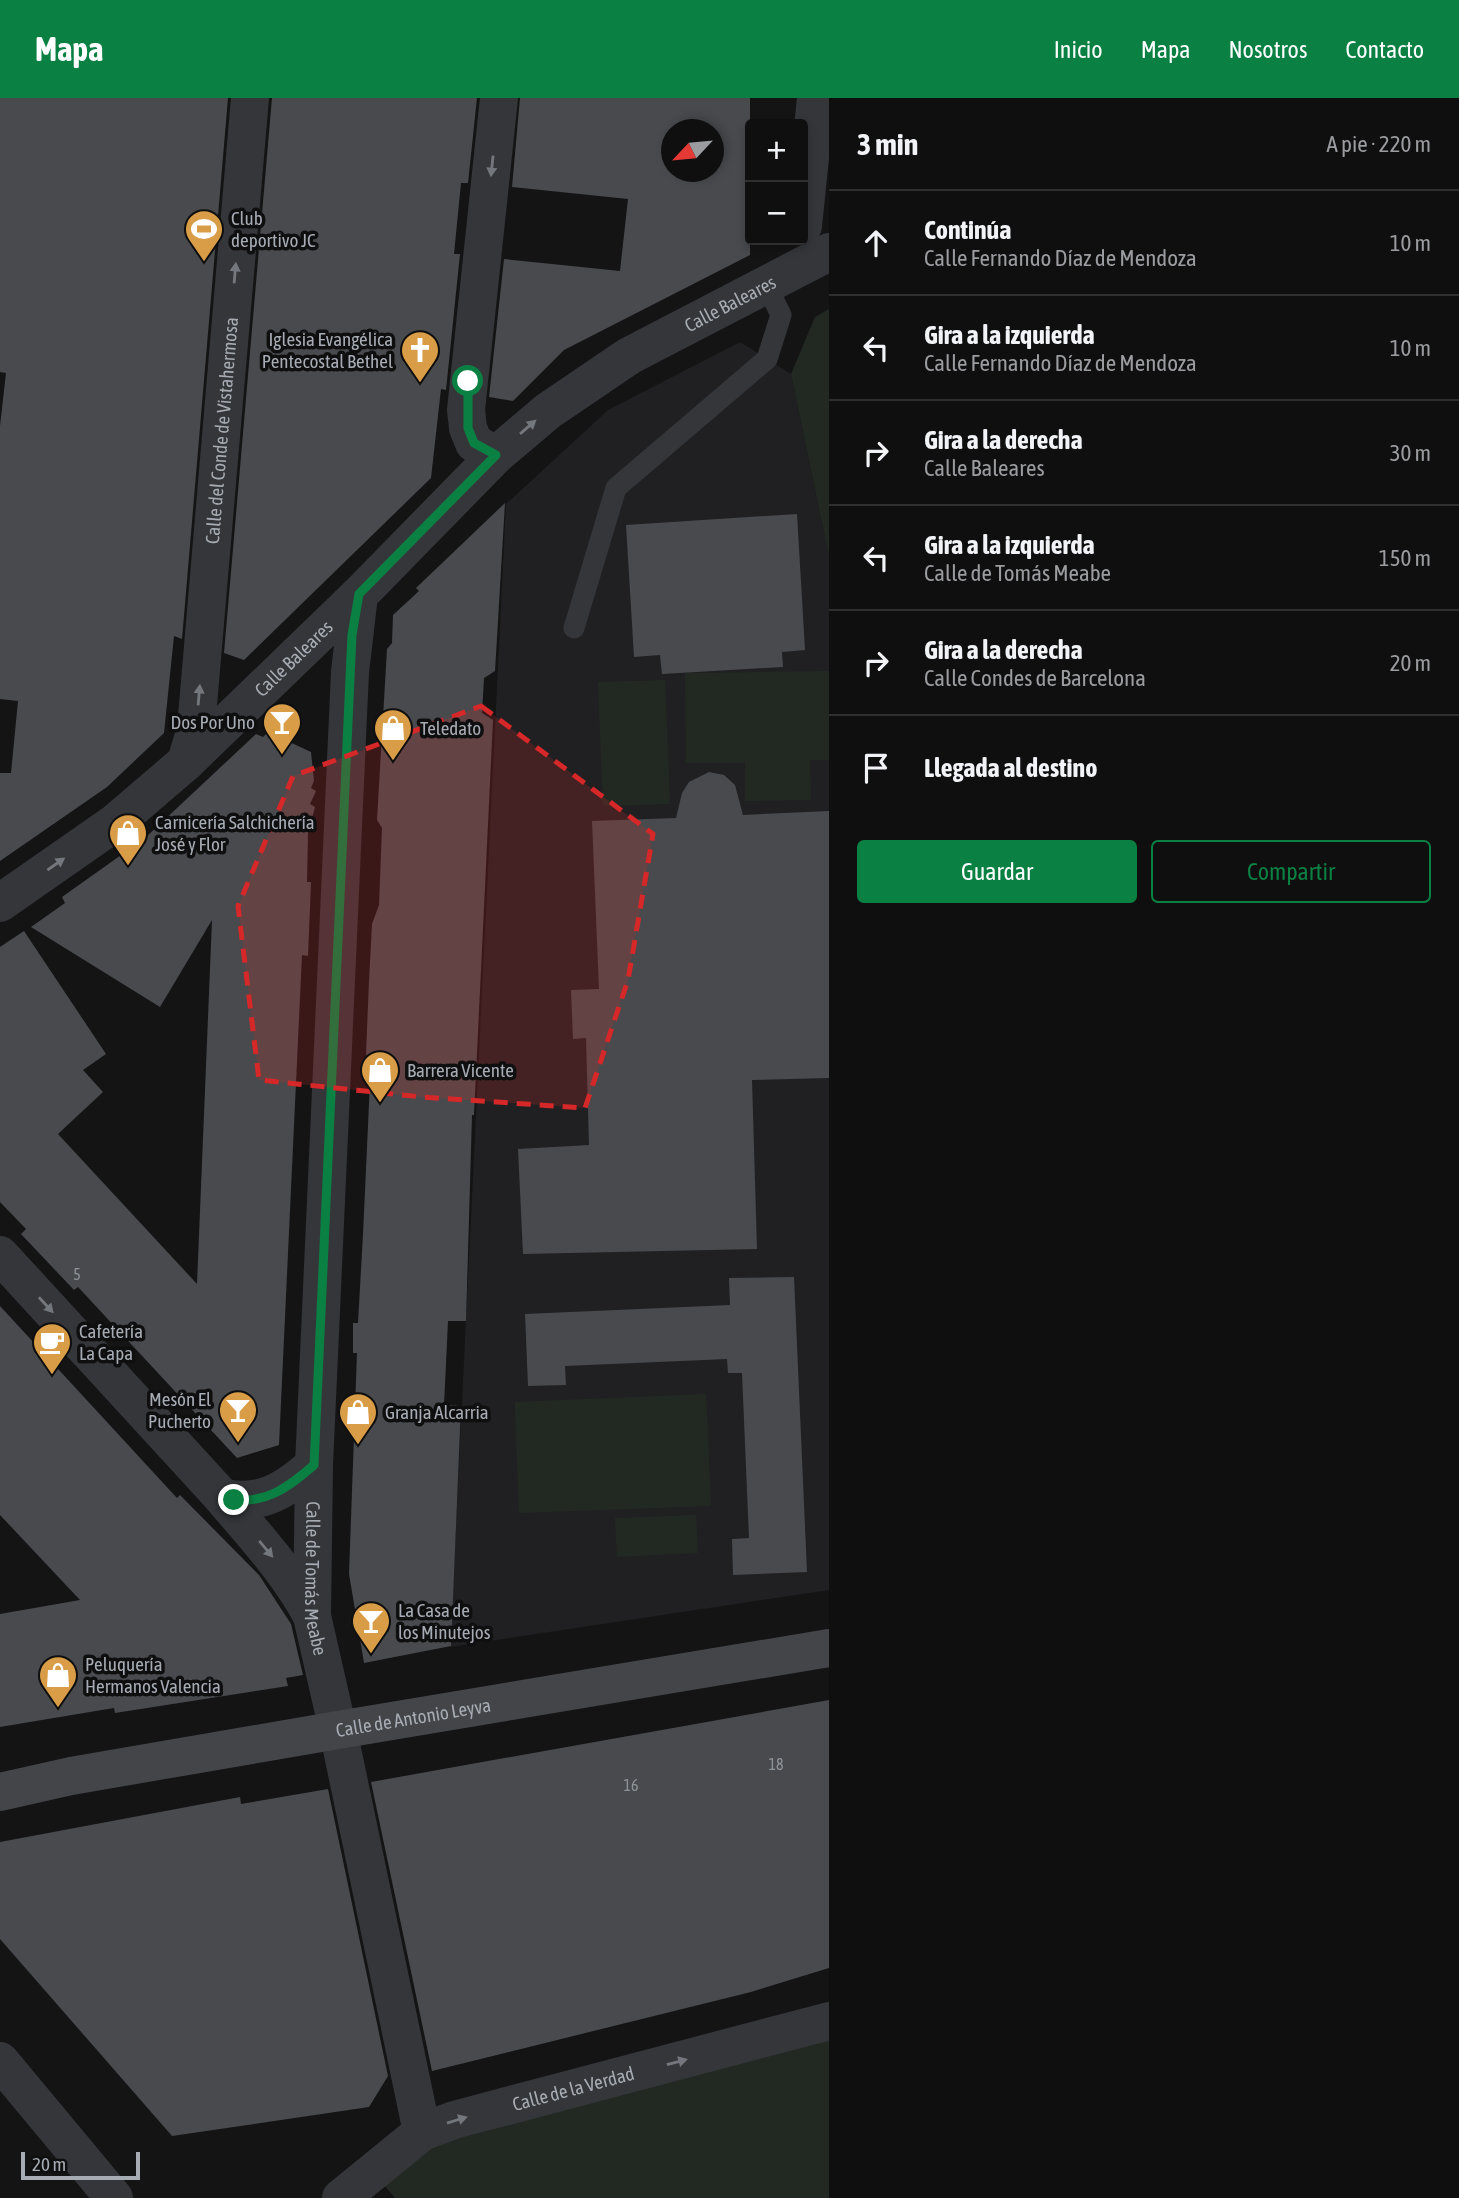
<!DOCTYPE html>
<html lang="es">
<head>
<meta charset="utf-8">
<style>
	:root { --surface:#0f0f10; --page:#181819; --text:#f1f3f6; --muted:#9b9c9f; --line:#2f2f30; --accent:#0b8043 }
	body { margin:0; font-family:"Asap Condensed",sans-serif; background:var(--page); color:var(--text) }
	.controls { position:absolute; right:21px; top:21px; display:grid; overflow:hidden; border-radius:7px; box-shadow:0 4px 10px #0003 }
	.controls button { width:63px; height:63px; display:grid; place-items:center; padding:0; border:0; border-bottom:2px solid var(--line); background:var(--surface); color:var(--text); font:35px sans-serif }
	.compass { position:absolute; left:661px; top:21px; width:63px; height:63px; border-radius:50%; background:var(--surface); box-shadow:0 4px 10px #0003; rotate:244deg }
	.scale { position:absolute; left:21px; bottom:18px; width:119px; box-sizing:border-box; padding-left:7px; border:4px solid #a7acb4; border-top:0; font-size:19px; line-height:24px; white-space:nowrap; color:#a7acb4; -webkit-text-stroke:5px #0f0f10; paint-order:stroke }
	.stop { position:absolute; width:21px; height:21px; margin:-16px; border:5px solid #0b8043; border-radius:50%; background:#fff }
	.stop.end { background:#0b8043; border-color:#fff; box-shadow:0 2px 7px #0008 }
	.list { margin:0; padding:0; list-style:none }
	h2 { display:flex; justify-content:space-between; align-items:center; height:91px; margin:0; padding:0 28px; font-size:30px }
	h2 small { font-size:23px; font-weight:400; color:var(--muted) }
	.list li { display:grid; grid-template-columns:46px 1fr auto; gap:21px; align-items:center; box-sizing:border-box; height:105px; padding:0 28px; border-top:2px solid var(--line) }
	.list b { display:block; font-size:26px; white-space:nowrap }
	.list p { margin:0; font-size:23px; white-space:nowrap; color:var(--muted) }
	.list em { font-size:23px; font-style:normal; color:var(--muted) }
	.actions { display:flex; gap:14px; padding:21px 28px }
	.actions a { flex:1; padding:16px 0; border:2px solid var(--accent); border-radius:7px; text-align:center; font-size:24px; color:var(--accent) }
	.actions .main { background:var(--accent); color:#fff }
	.icon { flex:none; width:38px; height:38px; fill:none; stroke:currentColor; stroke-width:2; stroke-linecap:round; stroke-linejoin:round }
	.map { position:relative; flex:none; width:829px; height:2100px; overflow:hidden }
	header { display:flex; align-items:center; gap:42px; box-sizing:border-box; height:98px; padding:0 35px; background:var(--accent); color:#fff }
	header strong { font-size:33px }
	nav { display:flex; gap:38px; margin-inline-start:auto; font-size:24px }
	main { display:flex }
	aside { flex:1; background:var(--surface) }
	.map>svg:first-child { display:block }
</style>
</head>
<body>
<header>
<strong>Mapa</strong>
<nav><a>Inicio</a><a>Mapa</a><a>Nosotros</a><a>Contacto</a></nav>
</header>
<main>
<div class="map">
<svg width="829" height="2100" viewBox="0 0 829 2100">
	<rect width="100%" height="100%" fill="#141415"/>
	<!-- built -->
	<path fill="#202022" d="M 740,244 L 791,276 L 829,459 L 829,1492 L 450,1549 L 506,406 L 608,312 Z"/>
	<!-- green -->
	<g fill="#222923">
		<path d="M 829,211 L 829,459 L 791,276 L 815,219 Z"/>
		<path d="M 829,573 L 829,662 L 810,662 L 811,702 L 745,703 L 745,665 L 686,665 L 685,575 Z"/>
		<path d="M 665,582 L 670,706 L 603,708 L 598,584 Z"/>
		<path d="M 706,1296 L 711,1408 L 519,1415 L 515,1304 Z"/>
		<path d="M 696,1417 L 698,1455 L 617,1459 L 615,1420 Z"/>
		<path d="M 829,1923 L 829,2100 L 395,2100 L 373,2074 L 422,2034 Z"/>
	</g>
	<!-- building -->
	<g fill="#484a4d" fill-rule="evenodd">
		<path d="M 0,0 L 228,0 L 182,541 L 174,538 L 164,635 L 107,689 L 0,763 L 0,675 L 11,675 L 18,603 L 0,601 L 0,328 L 6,275 L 0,274 Z"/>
		<path d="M 272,0 L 477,0 L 468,85 L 461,85 L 454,156 L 460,156 L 446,292 L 441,291 L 431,380 L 244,562 L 224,555 Z"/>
		<path d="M 520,0 L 750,0 L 750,157 L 564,252 L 513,303 L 489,299 L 504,161 L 620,173 L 628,101 L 512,89 ZM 671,32 L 713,32 L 713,74 L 671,74 Z"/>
		<path d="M 505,405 L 495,573 L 484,580 L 482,615 L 493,622 L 474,1017 L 472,1017 L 466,1223 L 448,1223 L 444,1307 L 461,1308 L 451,1548 L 364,1565 L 349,1476 L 357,1255 L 353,1255 L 353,1225 L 358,1225 L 363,1136 L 371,962 L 366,956 L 369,883 L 372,826 L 379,807 L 382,730 L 377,722 L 387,551 L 392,545 L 393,517 L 419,493 L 416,490 Z"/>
		<path d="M 797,416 L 805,552 L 782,554 L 783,569 L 662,576 L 660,557 L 634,559 L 626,427 Z"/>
		<path d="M 268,634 L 311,654 L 314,683 L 311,690 L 316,693 L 310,706 L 315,709 L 308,735 L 307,784 L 311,784 L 308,858 L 302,857 L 279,1347 L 237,1360 L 78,1189 L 74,1192 L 21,1136 L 26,1131 L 0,1104 L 0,849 L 24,833 L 106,956 L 83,972 L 103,994 L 58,1036 L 197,1186 L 212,822 L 160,909 L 31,829 L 65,805 L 62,799 L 145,740 L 256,636 L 263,639 Z"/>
		<path d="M 709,674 L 724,677 L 735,687 L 743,717 L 829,713 L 829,980 L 752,982 L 757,1151 L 523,1156 L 518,1051 L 589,1047 L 586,940 L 573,941 L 571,892 L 599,891 L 592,723 L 676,720 L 682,695 L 689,684 Z"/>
		<path d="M 794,1179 L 807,1474 L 733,1477 L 732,1441 L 749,1440 L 742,1275 L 728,1275 L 727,1261 L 565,1268 L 566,1287 L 528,1288 L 525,1216 L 730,1207 L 729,1180 Z"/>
		<path d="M 0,1208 L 177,1400 L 180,1397 L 259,1477 L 291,1526 L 303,1577 L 286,1580 L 288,1588 L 115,1615 L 114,1610 L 0,1629 L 0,1516 L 80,1502 L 0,1417 Z"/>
		<path d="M 829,1602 L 829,1870 L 751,1894 L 432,1973 L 371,1684 Z"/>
		<path d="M 328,1691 L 388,1978 L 369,2009 L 172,2038 L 0,1841 L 0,1744 L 240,1699 L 241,1706 Z"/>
	</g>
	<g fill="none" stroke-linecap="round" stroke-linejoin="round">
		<!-- service -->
		<path stroke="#35363a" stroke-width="21" d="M 574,530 L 616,390 L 767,261 L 781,217 L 766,186"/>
		<!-- minor -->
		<g stroke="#35363a" stroke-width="38">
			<path d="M 803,128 L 816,0"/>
			<path d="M 496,357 L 474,345 L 468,330 L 466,312 L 499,0"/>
			<path id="s1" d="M 359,497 L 350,574 L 314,1367 L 312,1518 L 338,1632 L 422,2034"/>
			<path id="s2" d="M 186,664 L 196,630 L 250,0"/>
			<path id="s3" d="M 0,805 L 116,724 L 186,664 L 359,497 L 496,357 L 548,313 L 629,258 L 829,154"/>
			<path d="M 0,1157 L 222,1399 C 260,1409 286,1392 314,1367"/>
			<path d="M 222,1399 C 254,1437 288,1473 312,1518"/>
			<path d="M 0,1963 L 114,2100"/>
			<path id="s4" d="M 341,2100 L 422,2034 L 454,2022 L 829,1923"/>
		</g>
		<!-- secondary -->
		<path stroke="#434549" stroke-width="38" id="s5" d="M 0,1694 L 71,1678 L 338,1632 L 829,1550"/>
	</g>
	<!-- one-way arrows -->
	<defs><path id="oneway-solid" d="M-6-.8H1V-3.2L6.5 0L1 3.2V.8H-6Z" transform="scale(1.75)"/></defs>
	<g fill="#74777d">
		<use href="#oneway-solid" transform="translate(492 68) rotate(96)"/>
		<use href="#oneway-solid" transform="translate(235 175) rotate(-85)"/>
		<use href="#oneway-solid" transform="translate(528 329) rotate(-41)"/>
		<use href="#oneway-solid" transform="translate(199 597) rotate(-85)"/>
		<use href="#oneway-solid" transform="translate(56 766) rotate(-35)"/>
		<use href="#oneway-solid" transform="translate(46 1207) rotate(47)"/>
		<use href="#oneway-solid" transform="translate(266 1451) rotate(50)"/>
		<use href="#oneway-solid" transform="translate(677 1964) rotate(-15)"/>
		<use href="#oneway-solid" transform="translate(457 2022) rotate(-17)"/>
	</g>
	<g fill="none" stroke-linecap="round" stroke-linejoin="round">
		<!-- route -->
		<path stroke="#0b8043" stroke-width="9" d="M 234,1402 C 268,1405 290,1388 314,1367 L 352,537 L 359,496 L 496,357 L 474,345 L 468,330 L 468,283"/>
	</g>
	<!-- marked area -->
	<path fill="#d62828" fill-opacity="0.2" stroke="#d62828" stroke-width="5" stroke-dasharray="14 9" stroke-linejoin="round" d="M 481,608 L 653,736 L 628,882 L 585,1010 L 422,999 L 259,982 L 238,808 L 293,678 Z"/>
	<!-- icons -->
	<defs>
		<symbol id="stadium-pin" viewBox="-11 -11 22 30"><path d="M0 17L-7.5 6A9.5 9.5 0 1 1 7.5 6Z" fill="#da9d47" stroke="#0f0f10"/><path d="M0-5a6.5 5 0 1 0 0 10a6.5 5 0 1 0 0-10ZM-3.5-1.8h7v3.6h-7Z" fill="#fff"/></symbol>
		<symbol id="church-pin" viewBox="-11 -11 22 30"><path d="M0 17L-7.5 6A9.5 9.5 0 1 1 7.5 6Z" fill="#da9d47" stroke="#0f0f10"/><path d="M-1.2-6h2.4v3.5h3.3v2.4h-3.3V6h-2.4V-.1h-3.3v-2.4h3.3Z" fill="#fff"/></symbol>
		<symbol id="bar-pin" viewBox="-11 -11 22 30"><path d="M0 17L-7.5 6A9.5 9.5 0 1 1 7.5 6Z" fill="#da9d47" stroke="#0f0f10"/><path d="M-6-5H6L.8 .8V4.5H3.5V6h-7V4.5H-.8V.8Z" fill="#fff"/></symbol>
		<symbol id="shop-pin" viewBox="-11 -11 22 30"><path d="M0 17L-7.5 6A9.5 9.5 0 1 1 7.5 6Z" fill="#da9d47" stroke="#0f0f10"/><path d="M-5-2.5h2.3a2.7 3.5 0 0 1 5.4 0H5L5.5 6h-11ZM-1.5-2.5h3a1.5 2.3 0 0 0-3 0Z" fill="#fff"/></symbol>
		<symbol id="cafe-pin" viewBox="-11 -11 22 30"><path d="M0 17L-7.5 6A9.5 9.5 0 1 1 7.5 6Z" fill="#da9d47" stroke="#0f0f10"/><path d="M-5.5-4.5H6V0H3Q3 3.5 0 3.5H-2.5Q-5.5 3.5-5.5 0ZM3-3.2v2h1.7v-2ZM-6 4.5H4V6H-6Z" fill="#fff"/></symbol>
	</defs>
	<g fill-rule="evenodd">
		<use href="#stadium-pin" x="182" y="109" width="44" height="60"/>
		<use href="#church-pin" x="398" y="230" width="44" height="60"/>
		<use href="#bar-pin" x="260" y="602" width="44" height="60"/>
		<use href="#shop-pin" x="371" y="608" width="44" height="60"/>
		<use href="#shop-pin" x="106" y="713" width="44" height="60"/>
		<use href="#shop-pin" x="358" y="950" width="44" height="60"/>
		<use href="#cafe-pin" x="30" y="1222" width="44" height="60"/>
		<use href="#bar-pin" x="216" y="1290" width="44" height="60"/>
		<use href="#shop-pin" x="336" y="1292" width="44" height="60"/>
		<use href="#bar-pin" x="349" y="1501" width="44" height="60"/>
		<use href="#shop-pin" x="36" y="1555" width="44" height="60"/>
	</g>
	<g text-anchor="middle" stroke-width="7" stroke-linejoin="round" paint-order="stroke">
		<!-- number labels -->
		<g font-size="16" fill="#8f949a">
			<text x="77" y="1182">5</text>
			<text x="776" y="1672">18</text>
			<text x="631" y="1693">16</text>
		</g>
		<!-- poi labels -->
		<g font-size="19" fill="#a7acb4" stroke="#0f0f10" text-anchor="start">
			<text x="231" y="127">Club<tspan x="231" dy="22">deportivo JC</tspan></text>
			<text x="393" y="248" text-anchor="end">Iglesia Evangélica<tspan x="393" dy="22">Pentecostal Bethel</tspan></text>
			<text x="255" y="631" text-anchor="end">Dos Por Uno</text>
			<text x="420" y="637">Teledato</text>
			<text x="155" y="731">Carnicería Salchichería<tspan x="155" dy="22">José y Flor</tspan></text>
			<text x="407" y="979">Barrera Vicente</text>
			<text x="79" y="1240">Cafetería<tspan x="79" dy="22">La Capa</tspan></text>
			<text x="211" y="1308" text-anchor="end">Mesón El<tspan x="211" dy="22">Pucherto</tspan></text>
			<text x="385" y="1321">Granja Alcarria</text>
			<text x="398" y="1519">La Casa de<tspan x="398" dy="22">los Minutejos</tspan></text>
			<text x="85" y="1573">Peluquería<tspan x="85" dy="22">Hermanos Valencia</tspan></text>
		</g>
		<!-- street labels -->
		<g font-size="19" fill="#a7acb4" stroke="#0f0f10">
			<text dy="7" stroke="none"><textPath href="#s3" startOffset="950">Calle Baleares</textPath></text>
			<text dy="7" stroke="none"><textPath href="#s2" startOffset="334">Calle del Conde de Vistahermosa</textPath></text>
			<text dy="7" stroke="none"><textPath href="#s3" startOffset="383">Calle Baleares</textPath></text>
			<text dy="7" stroke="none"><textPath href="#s1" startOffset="985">Calle de Tomás Meabe</textPath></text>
			<text dy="7" stroke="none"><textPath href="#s5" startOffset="420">Calle de Antonio Leyva</textPath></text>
			<text dy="7" stroke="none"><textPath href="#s4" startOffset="262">Calle de la Verdad</textPath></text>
		</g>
	</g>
</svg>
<div class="controls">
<button>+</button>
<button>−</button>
</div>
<svg class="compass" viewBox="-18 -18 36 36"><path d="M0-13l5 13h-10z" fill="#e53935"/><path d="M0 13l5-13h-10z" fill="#9b9c9f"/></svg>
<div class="scale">20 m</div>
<div class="stop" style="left:468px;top:283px"></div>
<div class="stop end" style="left:234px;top:1402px"></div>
</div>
<aside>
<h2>3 min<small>A pie · 220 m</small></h2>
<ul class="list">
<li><svg class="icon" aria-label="ahead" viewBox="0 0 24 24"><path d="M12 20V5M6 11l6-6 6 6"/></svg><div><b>Continúa</b><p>Calle Fernando Díaz de Mendoza</p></div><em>10 m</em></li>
<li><svg class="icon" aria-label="left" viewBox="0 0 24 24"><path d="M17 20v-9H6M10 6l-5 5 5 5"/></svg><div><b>Gira a la izquierda</b><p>Calle Fernando Díaz de Mendoza</p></div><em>10 m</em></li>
<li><svg class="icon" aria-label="right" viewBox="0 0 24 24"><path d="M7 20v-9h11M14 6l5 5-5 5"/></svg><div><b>Gira a la derecha</b><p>Calle Baleares</p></div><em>30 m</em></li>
<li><svg class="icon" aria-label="left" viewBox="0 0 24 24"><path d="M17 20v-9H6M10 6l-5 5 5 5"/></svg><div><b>Gira a la izquierda</b><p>Calle de Tomás Meabe</p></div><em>150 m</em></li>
<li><svg class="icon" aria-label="right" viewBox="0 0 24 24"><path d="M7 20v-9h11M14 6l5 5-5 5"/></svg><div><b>Gira a la derecha</b><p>Calle Condes de Barcelona</p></div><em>20 m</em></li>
<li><svg class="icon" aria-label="arrive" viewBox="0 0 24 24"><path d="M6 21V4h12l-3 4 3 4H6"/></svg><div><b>Llegada al destino</b></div></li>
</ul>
<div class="actions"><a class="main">Guardar</a><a>Compartir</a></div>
</aside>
</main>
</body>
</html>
